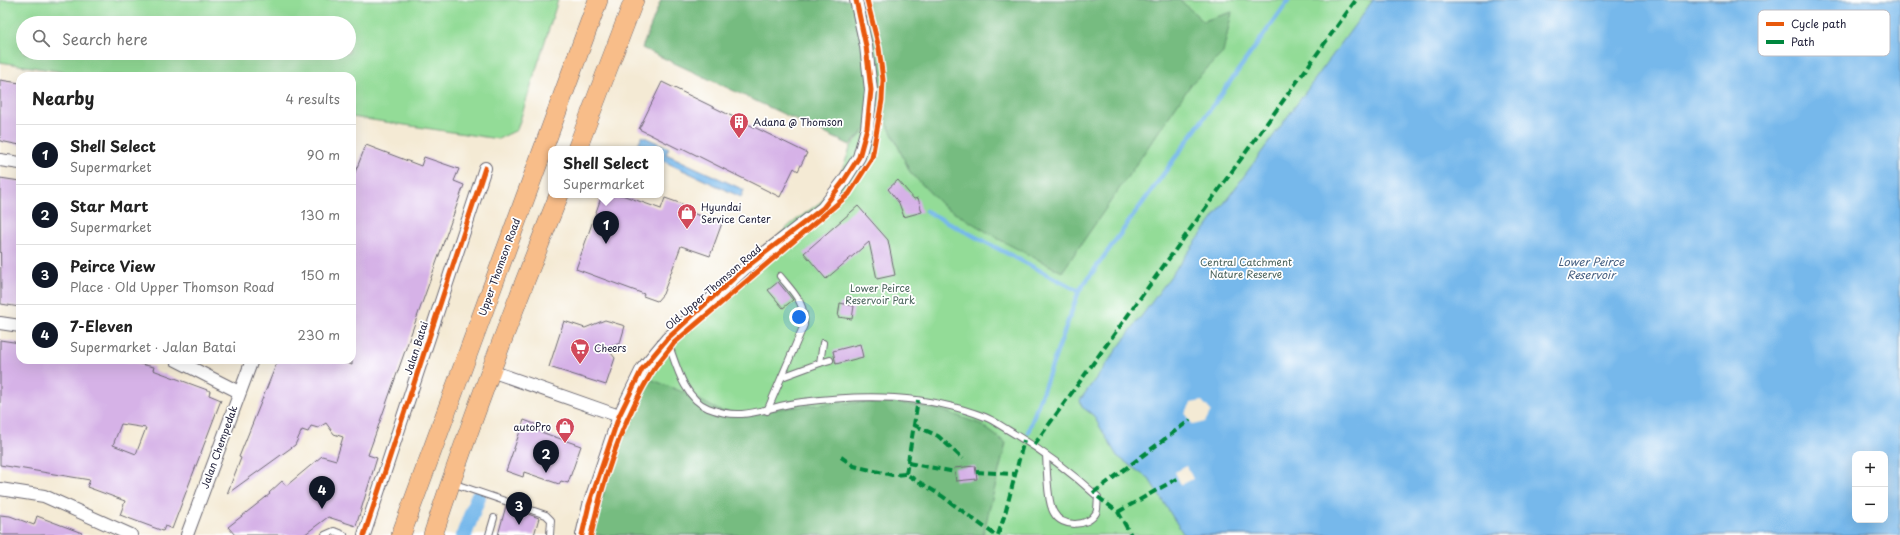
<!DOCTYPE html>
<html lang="en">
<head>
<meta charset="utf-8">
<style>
	:root { --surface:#fff; --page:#f6f6f6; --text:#222; --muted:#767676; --line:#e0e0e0; --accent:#111827 }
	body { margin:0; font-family:"Playpen Sans",sans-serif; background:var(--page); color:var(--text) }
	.controls { position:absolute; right:12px; bottom:12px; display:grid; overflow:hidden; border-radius:8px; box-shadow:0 4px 16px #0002 }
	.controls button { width:36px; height:36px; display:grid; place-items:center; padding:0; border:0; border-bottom:1px solid var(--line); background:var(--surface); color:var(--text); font:20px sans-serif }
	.you { position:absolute; left:799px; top:317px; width:14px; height:14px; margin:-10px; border:3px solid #fff; border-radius:50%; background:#1a73e8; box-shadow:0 0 0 6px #1a73e833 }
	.badge { display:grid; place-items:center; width:26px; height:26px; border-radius:50%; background:var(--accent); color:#fff; font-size:13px; font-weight:700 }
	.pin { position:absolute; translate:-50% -33px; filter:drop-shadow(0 1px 2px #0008) }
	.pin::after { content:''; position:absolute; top:21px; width:14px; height:12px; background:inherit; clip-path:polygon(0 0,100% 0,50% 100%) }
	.popup { position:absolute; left:548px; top:146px; width:116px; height:52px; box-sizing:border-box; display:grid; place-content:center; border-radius:8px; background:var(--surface); filter:drop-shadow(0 1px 3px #0005); font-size:13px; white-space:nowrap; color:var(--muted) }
	.popup b { font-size:15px; color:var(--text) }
	.popup::after { content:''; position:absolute; left:50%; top:100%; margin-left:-8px; border:8px solid transparent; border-top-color:var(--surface) }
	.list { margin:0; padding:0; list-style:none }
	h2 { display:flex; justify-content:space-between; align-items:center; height:52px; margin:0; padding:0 16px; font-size:17px }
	h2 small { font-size:13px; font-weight:400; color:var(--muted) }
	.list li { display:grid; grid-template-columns:26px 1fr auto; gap:12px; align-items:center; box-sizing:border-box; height:60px; padding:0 16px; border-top:1px solid var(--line) }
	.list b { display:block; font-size:15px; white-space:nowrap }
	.list p { margin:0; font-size:13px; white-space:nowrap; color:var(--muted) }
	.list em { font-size:13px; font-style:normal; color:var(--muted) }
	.icon { flex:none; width:22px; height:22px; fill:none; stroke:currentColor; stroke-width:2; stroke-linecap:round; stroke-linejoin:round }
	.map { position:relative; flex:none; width:1900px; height:535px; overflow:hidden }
	.search { position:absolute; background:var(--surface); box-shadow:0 4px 16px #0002; left:16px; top:16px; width:340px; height:44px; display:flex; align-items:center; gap:10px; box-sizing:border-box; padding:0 14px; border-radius:22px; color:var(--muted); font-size:15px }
	.panel { position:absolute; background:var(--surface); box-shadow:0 4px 16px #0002; left:16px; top:72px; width:340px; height:292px; border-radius:12px }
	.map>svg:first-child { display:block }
</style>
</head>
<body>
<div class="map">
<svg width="1900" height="535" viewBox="0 0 1900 535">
	<rect width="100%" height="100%" fill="#fff"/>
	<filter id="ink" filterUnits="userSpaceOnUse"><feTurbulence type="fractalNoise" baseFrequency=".025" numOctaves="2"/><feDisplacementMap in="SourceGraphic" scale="8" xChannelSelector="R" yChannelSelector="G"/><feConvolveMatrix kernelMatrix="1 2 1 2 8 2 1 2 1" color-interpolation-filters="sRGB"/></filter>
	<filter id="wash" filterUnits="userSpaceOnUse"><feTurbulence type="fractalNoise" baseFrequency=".012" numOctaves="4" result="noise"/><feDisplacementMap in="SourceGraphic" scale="16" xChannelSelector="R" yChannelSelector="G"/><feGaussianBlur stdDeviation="0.9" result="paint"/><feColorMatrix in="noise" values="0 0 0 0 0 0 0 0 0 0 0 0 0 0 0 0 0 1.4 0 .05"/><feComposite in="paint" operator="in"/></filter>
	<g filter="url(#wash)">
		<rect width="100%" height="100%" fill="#f4ead4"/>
		<!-- green -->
		<g fill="#93dc97" stroke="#5a7f69" fill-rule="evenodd">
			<path d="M 0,0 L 558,0 L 517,130 L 498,139 L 352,117 L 352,76 L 89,76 L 0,62 ZM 23,23 L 349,23 L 349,53 L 23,53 Z"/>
			<path d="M 877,0 L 1900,0 L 1900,535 L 592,535 L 615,449 L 643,376 L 667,339 L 791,224 L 822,201 L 842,170 L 851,146 L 867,128 L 871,90 L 885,118 ZM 1855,454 L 1885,454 L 1885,520 L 1855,520 Z"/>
		</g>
		<!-- forest -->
		<g fill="#76bc80" stroke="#4c6f5e">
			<path d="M 661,0 L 1180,0 L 1203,21 L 1232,12 L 1223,53 L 1192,83 L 1062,272 L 1002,241 L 942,205 L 910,172 L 872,91 L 867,128 L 850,145 L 642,48 Z"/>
			<path d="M 643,376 L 690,395 L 720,411 L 742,414 L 756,411 L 834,403 L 892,402 L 938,409 L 980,424 L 1006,443 L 983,535 L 593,535 L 615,447 Z"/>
		</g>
		<!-- water -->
		<g fill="#76b8eb" stroke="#4c6d93" fill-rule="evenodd">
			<path d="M 1373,0 L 1900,0 L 1900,535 L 1184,535 L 1149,479 L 1117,456 L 1093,415 L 1082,407 L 1080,400 ZM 1855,454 L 1885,454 L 1885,520 L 1855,520 Z"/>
			<path d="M 642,136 L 669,148 L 666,154 L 744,190 L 741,197 L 661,160 L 661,149 L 636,148 Z"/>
		</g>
		<!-- pier -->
		<g fill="#f4ead4">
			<path d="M 1202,401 L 1211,411 L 1205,422 L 1193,425 L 1185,414 L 1191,403 Z"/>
			<path d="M 1187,466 L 1193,479 L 1181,485 L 1175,472 Z"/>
		</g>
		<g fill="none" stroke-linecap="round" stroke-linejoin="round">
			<!-- stream -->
			<g stroke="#76b8eb" stroke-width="4.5">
				<path d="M 926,211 L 1079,291 L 1289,0"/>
				<path d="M 1028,432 L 1079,291"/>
			</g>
			<!-- canal -->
			<path stroke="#76b8eb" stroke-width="16" d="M 464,535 L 478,497"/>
		</g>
		<g id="blocks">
			<!-- building -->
			<g fill="#d6b2e7" fill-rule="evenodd">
				<path d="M 0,80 L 20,83 L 20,145 L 0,141 Z"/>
				<path d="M 662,82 L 807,153 L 798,171 L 794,168 L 780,197 L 682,148 L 681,150 L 639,129 Z"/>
				<path d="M 366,145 L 421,166 L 424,157 L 459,169 L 454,181 L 464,185 L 368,455 L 377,458 L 356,526 L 328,517 L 304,535 L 235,535 L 228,527 L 270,494 L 269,493 L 282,481 L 286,486 L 322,456 L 336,460 L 343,437 L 334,434 L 326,423 L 318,428 L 311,426 L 308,432 L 302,430 L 295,445 L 227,494 L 241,458 L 239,457 L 278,360 L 340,360 L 352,365 L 352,180 Z"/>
				<path d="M 0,178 L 20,181 L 20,307 L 1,304 Z"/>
				<path d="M 898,180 L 914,199 L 918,198 L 922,212 L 904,217 L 899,203 L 888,189 Z"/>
				<path d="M 602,195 L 622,195 L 661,209 L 665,198 L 685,205 L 683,210 L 722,223 L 710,256 L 681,246 L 663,294 L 657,301 L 643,296 L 644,294 L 576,269 Z"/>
				<path d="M 858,206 L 888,240 L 895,275 L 877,279 L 869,242 L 826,279 L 804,253 Z"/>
				<path d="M 778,282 L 793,300 L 783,308 L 768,290 Z"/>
				<path d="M 840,303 L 854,306 L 852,319 L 838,317 Z"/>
				<path d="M 605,320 L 625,326 L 620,343 L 607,348 L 615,358 L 606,385 L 549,367 L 564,321 L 585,328 Z"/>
				<path d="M 0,340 L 20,343 L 20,360 L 116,360 L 136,363 L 154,367 L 153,370 L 210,391 L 209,395 L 221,400 L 172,529 L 165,526 L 163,531 L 120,515 L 125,501 L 87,487 L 90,480 L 0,465 ZM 121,424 L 146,428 L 136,454 L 113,445 Z"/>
				<path d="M 860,344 L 863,357 L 836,364 L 833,351 Z"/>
				<path d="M 524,420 L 540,426 L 538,431 L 581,446 L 568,483 L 561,481 L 559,484 L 524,472 L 523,477 L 506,471 Z"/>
				<path d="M 975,466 L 977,479 L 956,481 L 954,468 Z"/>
				<path d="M 506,506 L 539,518 L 534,535 L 498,535 Z"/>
				<path d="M 0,515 L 10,516 L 34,525 L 37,516 L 82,533 L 82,535 L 0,535 Z"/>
			</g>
		</g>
	</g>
	<g filter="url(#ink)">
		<use href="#blocks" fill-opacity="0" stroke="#6c6871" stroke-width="1"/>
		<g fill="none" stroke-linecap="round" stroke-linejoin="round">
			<defs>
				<g id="service">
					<path d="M 667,340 C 676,363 683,398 708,408 C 746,423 766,406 802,402 C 863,394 926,394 985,417 C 993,420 1001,426 1008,430 C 1040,449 1071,472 1098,497 C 1097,502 1098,509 1096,513 C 1088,527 1062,528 1054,513 C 1047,503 1047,468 1046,455"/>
					<path d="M 820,363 L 830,360"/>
					<path d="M 782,377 L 820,363 L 823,343"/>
					<path d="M 767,411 L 804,325 C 806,303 793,292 780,276"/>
					<path d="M 452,483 L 546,515 L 551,520 L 550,535"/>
					<path d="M 325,535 L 334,531 L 344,535"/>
					<path d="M 489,535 L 494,518"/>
				</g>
				<g id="minor">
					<path d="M 0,160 L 20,163"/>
					<path d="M 0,323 L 20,326"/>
					<path d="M 176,360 L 239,392"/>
					<path d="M 491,371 L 619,416"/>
					<path d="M 0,489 L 44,496 L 131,535"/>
					<path d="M 187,535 L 252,360"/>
					<path d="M 364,535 L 485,168"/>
					<path d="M 582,535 L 589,505 L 619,416 L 642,369 L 667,339 L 744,269 L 823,208 L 843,182 L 859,157 L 867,128 L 871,90 L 866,46 L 856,0"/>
				</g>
				<g id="primary">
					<path d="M 577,149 L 634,0"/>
					<path d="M 401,535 L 598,0"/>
					<path d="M 433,535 C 471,420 514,307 559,195"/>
				</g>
			</defs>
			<!-- service casing -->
			<use href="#service" stroke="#6c6871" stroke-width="8"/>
			<!-- minor casing -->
			<use href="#minor" stroke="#6c6871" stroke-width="14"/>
			<!-- primary casing -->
			<use href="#primary" stroke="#6c6871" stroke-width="20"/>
			<!-- service -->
			<use href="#service" stroke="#fff" stroke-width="6"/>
			<!-- minor -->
			<use href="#minor" stroke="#fff" stroke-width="12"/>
			<!-- primary -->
			<use href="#primary" stroke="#f8bd89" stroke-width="19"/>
			<!-- quiet -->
			<g stroke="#00873e" stroke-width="4" stroke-dasharray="8 4" stroke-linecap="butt">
				<path d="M 914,425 L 938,436 L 963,459"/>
				<path d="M 1034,445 L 1356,0"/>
				<path d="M 841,457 L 854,466 L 892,475 L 906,474 L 942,496 L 995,535"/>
				<path d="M 908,463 L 955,472"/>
				<path d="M 976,472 L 1015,474"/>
				<path d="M 906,474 L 918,400"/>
				<path d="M 1093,493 L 1190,420"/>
				<path d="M 1098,497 L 1118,512 L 1131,535"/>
				<path d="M 1118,512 L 1178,478"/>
				<path d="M 998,535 L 1005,514 L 1024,440"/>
			</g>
			<defs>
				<g id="cycleway">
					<path d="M 364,535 L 485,168"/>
					<path d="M 582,535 L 589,505 L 619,416 L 642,369 L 667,339 L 744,269 L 823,208 L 843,182 L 859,157 L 867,128 L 871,90 L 866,46 L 856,0"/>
					<path d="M 591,535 C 603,479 622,421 652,372 C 658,362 667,353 674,343 L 849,194 L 872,158 L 882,100 L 883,80 L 879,48 L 867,0"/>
				</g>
			</defs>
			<!-- cycleway casing -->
			<use href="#cycleway" stroke="#fff" stroke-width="8"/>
			<!-- cycleway -->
			<use href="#cycleway" stroke="#e8590c" stroke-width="5"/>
		</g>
	</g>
	<!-- icons -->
	<defs>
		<symbol id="building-pin" viewBox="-11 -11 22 30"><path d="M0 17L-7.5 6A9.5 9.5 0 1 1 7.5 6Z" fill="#d1495b" stroke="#fff"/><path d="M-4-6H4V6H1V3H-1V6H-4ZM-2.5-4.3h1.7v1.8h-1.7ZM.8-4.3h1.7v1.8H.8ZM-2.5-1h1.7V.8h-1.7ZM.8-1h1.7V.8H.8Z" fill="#fff"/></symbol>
		<symbol id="shop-pin" viewBox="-11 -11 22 30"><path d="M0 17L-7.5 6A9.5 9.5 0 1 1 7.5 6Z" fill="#d1495b" stroke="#fff"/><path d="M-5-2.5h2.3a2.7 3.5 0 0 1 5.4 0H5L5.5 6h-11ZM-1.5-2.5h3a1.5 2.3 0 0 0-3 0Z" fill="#fff"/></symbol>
		<symbol id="supermarket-pin" viewBox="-11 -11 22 30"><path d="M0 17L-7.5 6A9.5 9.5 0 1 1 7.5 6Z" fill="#d1495b" stroke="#fff"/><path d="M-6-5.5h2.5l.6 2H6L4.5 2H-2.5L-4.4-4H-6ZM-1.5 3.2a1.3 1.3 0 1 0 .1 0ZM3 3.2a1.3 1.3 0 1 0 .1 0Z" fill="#fff"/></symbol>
	</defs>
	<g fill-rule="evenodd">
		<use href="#building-pin" x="728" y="111" width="22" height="30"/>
		<use href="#shop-pin" x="676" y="202" width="22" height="30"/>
		<use href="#supermarket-pin" x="569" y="337" width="22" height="30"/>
		<use href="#shop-pin" x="554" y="416" width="22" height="30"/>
	</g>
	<g text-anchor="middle" stroke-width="3.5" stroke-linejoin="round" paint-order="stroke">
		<!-- poi labels -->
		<g font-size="10" fill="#22223b" stroke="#fff" text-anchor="start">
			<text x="753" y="126">Adana @ Thomson</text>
			<text x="701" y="211">Hyundai<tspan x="701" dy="12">Service Center</tspan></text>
			<text x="594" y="352">Cheers</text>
			<text x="551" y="431" text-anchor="end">autoPro</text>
		</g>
		<!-- park labels -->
		<g font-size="10" fill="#4a635b" stroke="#fff">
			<text x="1246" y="266">Central Catchment<tspan x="1246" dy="12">Nature Reserve</tspan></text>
			<text x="880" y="292">Lower Peirce<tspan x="880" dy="12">Reservoir Park</tspan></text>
		</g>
		<!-- street labels -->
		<g font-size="10" fill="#22223b" stroke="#fff">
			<text transform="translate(499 267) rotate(-70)" y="4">Upper Thomson Road</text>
			<text transform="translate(713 287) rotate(-41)" y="4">Old Upper Thomson Road</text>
			<text transform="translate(416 348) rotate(-72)" y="4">Jalan Batai</text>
			<text transform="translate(219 447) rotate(-70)" y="4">Jalan Chempedak</text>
		</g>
		<!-- water labels -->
		<g font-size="11" font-style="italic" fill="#445e81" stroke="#fff">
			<text x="1591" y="266">Lower Peirce<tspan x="1591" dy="13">Reservoir</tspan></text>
		</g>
	</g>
	<!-- legend -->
	<rect x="1758" y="10" width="132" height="46" rx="6" fill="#fff" stroke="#bdbdc4" stroke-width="1"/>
	<rect x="1766" y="22" width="18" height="4" fill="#e8590c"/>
	<rect x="1766" y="40" width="18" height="4" fill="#00873e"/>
	<g font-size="11" fill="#22223b">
		<text x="1791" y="28">Cycle path</text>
		<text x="1791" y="46">Path</text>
	</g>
</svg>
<div class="controls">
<button>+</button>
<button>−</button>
</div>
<div class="you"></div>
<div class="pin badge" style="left:606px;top:244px">1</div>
<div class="popup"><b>Shell Select</b>Supermarket</div>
<div class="pin badge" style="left:546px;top:473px">2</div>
<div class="pin badge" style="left:519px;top:525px">3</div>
<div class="pin badge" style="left:322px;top:509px">4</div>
<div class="search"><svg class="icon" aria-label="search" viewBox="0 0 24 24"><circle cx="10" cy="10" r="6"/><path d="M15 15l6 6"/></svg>Search here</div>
<section class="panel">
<h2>Nearby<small>4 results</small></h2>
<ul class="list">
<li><span class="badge">1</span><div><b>Shell Select</b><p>Supermarket</p></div><em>90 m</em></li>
<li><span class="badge">2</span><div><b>Star Mart</b><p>Supermarket</p></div><em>130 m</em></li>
<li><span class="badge">3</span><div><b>Peirce View</b><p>Place · Old Upper Thomson Road</p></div><em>150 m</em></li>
<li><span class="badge">4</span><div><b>7-Eleven</b><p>Supermarket · Jalan Batai</p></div><em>230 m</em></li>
</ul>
</section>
</div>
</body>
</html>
